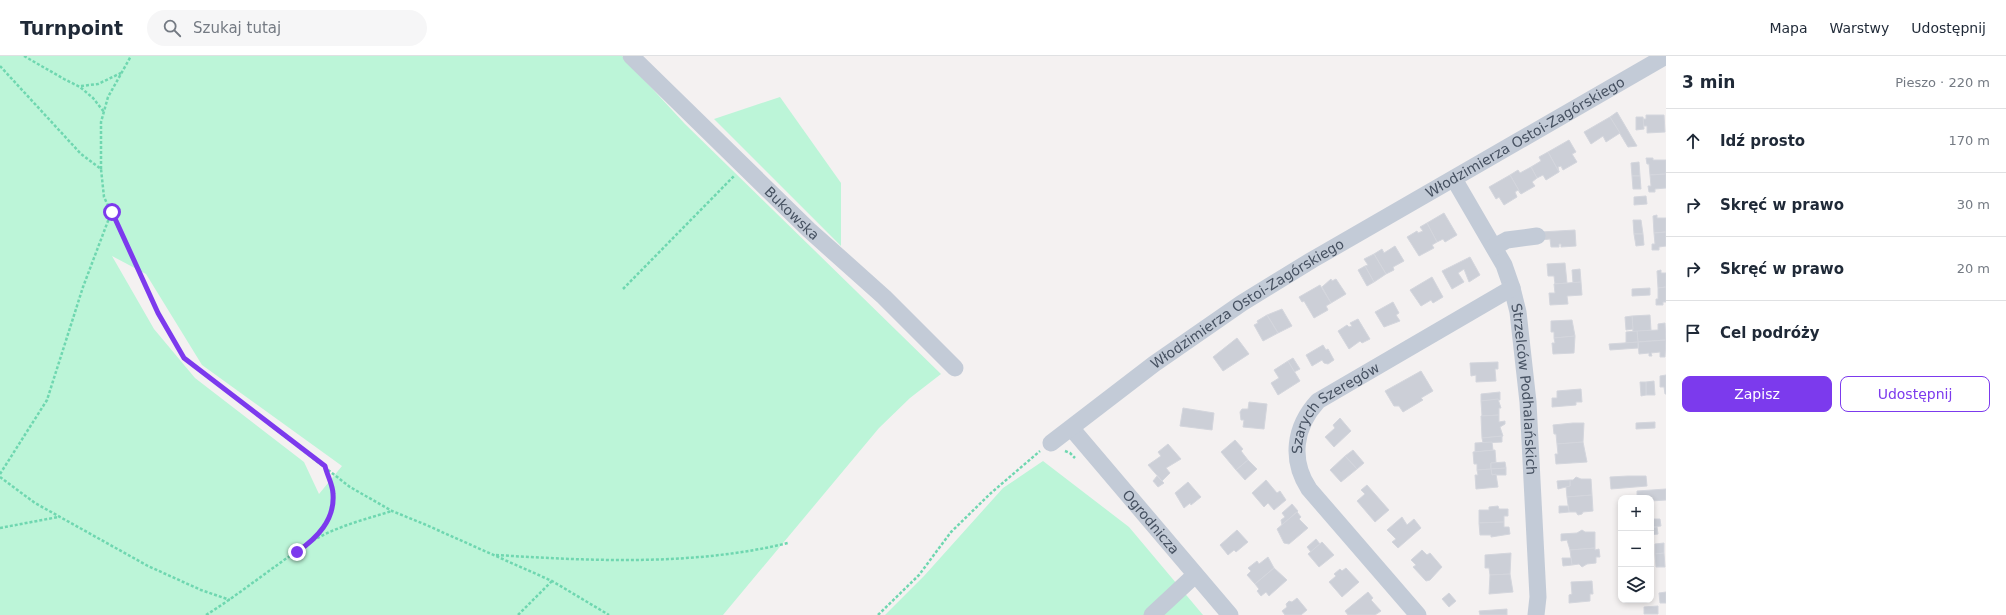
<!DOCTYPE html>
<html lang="pl">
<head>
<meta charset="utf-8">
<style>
	:root { --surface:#fff; --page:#f6f6f7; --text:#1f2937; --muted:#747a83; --line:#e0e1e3; --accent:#7c3aed }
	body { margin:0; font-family:"DejaVu Sans",sans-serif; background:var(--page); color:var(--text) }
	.controls { position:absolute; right:12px; bottom:12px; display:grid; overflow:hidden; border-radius:8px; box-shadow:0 2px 6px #0003 }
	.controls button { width:36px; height:36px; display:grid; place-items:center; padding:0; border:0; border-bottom:1px solid var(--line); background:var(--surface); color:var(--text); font:20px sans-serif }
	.stop { position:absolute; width:12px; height:12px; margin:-9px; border:3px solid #7c3aed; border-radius:50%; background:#fff }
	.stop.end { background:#7c3aed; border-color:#fff; box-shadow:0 1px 4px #0008 }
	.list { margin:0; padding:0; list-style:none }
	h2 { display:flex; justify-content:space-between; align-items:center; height:52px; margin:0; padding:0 16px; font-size:17px }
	h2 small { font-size:13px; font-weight:400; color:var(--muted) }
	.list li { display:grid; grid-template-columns:26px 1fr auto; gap:12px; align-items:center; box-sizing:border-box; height:64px; padding:0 16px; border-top:1px solid var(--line) }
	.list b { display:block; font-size:15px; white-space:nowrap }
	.list em { font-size:13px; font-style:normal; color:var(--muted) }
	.actions { display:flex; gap:8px; padding:12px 16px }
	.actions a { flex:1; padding:9px 0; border:1px solid var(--accent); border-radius:8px; text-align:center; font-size:14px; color:var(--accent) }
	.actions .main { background:var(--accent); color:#fff }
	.icon { flex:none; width:22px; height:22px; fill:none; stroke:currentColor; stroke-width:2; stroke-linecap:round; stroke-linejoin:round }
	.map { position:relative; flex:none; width:1666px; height:559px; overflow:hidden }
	header { display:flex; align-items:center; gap:24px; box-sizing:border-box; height:56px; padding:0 20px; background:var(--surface); border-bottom:1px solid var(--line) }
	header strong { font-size:19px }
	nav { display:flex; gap:22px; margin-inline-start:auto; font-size:14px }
	.search { width:280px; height:36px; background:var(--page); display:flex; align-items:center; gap:10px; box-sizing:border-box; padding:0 14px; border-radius:22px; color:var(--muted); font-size:15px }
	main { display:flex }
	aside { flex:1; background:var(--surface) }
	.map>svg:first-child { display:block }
</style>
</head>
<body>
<header>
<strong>Turnpoint</strong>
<div class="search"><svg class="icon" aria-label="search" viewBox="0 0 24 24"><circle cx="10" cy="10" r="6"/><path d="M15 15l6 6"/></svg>Szukaj tutaj</div>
<nav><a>Mapa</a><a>Warstwy</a><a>Udostępnij</a></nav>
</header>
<main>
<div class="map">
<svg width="1666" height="559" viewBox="0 0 1666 559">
	<rect width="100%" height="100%" fill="#f4f1f1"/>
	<!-- green -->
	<g fill="#bcf5d8" fill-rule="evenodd">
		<path d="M 0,0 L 622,0 L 685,68 L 941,318 L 910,342 L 879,372 L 723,559 L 0,559 ZM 112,200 L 146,218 L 202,309 L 342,410 L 319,438 L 304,406 L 195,322 L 154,273 Z"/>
		<path d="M 780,41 L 841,127 L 841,190 L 714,63 Z"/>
		<path d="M 1043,405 L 1129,471 L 1203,559 L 885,559 L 924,520 L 1003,432 Z"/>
	</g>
	<!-- building -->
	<g fill="#cccfd7" stroke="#d4d6dd">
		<path d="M 1617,56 L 1637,90 L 1628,91 L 1610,61 Z"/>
		<path d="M 1646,59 L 1664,59 L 1665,76 L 1647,77 L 1647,70 L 1644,70 L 1643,63 L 1646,63 Z"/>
		<path d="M 1610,61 L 1620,77 L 1606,86 L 1603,80 L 1591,88 L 1584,76 Z"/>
		<path d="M 1636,61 L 1643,61 L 1644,73 L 1636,74 Z"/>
		<path d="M 1569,84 L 1576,96 L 1572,98 L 1577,106 L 1563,114 L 1561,110 L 1558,111 L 1559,116 L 1548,96 Z"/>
		<path d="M 1548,96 L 1559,116 L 1546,124 L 1543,119 L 1537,122 L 1531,111 L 1541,105 L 1539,101 Z"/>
		<path d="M 1646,102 L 1653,102 L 1653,104 L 1666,104 L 1666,118 L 1650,119 L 1649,108 L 1647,108 Z"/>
		<path d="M 1639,106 L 1640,120 L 1632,120 L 1631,107 Z"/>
		<path d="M 1531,111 L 1537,122 L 1532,126 L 1535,130 L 1521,138 L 1510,119 L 1518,114 L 1520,117 Z"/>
		<path d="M 1666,118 L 1666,132 L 1655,133 L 1655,136 L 1649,136 L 1648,130 L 1651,130 L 1650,119 Z"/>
		<path d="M 1510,119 L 1521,138 L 1518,134 L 1515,136 L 1517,141 L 1504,149 L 1499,141 L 1496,143 L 1489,131 Z"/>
		<path d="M 1632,120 L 1640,120 L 1641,133 L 1633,133 Z"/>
		<path d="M 1646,140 L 1647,148 L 1634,149 L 1634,141 Z"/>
		<path d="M 1444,157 L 1457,179 L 1445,186 L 1443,183 L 1437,186 L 1427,167 Z"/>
		<path d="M 1657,159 L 1657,162 L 1666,162 L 1666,176 L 1654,177 L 1653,160 Z"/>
		<path d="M 1633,164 L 1641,164 L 1643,178 L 1634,178 Z"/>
		<path d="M 1427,167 L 1437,186 L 1432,189 L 1434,192 L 1419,200 L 1407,181 L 1417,175 L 1418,177 L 1423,175 L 1420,171 Z"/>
		<path d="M 1575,174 L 1576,190 L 1561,191 L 1561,188 L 1559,188 L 1559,191 L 1551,191 L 1550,183 L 1541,184 L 1541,176 Z"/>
		<path d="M 1666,176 L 1666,190 L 1659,191 L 1659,194 L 1652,194 L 1652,188 L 1655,188 L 1654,177 Z"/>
		<path d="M 1634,178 L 1643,178 L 1644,189 L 1636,190 Z"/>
		<path d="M 1395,190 L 1404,205 L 1393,211 L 1394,214 L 1386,218 L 1374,198 L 1382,193 L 1384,197 Z"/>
		<path d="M 1374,198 L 1386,218 L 1374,226 L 1365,210 L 1368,209 L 1364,203 Z"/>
		<path d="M 1470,201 L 1480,219 L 1469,226 L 1464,213 L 1458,217 L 1464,226 L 1452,233 L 1442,215 Z"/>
		<path d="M 1565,207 L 1567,227 L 1555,228 L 1554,220 L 1548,220 L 1547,208 Z"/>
		<path d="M 1365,210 L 1374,226 L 1367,230 L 1358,214 Z"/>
		<path d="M 1580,213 L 1581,226 L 1573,227 L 1572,214 Z"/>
		<path d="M 1661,214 L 1661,217 L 1666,217 L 1666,231 L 1658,232 L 1657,215 Z"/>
		<path d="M 1432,221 L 1443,241 L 1433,247 L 1431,244 L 1421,250 L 1410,234 Z"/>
		<path d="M 1331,223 L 1332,225 L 1336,223 L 1346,238 L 1331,247 L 1322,231 Z"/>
		<path d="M 1581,226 L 1582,239 L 1567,240 L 1568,248 L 1550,249 L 1549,237 L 1555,237 L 1554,228 Z"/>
		<path d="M 1320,229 L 1331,247 L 1326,250 L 1328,254 L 1314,262 L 1304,245 L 1302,246 L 1299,241 Z"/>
		<path d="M 1666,231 L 1666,246 L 1663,246 L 1663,249 L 1656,249 L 1656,243 L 1658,243 L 1658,232 Z"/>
		<path d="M 1650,232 L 1650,239 L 1632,240 L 1632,233 Z"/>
		<path d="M 1393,246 L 1399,257 L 1396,259 L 1400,265 L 1384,271 L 1375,256 Z"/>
		<path d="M 1282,253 L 1292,270 L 1278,277 L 1267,259 Z"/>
		<path d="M 1267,259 L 1278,277 L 1263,285 L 1254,269 L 1258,267 L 1257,265 Z"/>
		<path d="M 1650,259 L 1651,274 L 1633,276 L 1632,260 Z"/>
		<path d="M 1632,260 L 1633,273 L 1626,274 L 1625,261 Z"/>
		<path d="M 1358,263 L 1370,283 L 1362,287 L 1360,285 L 1349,293 L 1338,275 L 1347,269 L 1349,271 L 1352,270 L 1350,267 Z"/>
		<path d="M 1572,264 L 1575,280 L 1554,282 L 1554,276 L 1551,276 L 1551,265 Z"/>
		<path d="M 1665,267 L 1666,284 L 1638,286 L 1637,275 L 1658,274 L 1658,268 Z"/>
		<path d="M 1637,275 L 1638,286 L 1626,287 L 1626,276 Z"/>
		<path d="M 1575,280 L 1574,297 L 1553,298 L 1552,287 L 1555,287 L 1554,282 Z"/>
		<path d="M 1237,282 L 1249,298 L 1223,315 L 1213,301 Z"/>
		<path d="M 1666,284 L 1665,301 L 1660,301 L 1660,296 L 1651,297 L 1652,300 L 1649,300 L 1649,297 L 1639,298 L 1638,286 Z"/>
		<path d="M 1638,286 L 1638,292 L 1610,294 L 1609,288 Z"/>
		<path d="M 1323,289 L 1326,294 L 1328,293 L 1334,304 L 1328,308 L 1324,307 L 1322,304 L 1312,310 L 1306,299 Z"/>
		<path d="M 1293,302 L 1300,313 L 1294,316 L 1288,305 Z"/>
		<path d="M 1288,305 L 1300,325 L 1278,339 L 1271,327 L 1279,322 L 1274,314 Z"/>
		<path d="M 1498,306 L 1498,313 L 1495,313 L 1496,325 L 1476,326 L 1476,319 L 1471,320 L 1470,307 Z"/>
		<path d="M 1421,315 L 1433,335 L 1421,342 L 1423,344 L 1403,356 L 1399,350 L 1394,350 L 1385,335 Z"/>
		<path d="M 1666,319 L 1666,338 L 1665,338 L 1664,331 L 1660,331 L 1660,320 Z"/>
		<path d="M 1654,325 L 1655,339 L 1646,339 L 1646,326 Z"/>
		<path d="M 1640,326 L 1646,326 L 1646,339 L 1641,340 Z"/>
		<path d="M 1581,333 L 1582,346 L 1576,346 L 1576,349 L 1552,351 L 1552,342 L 1557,342 L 1557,335 Z"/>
		<path d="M 1500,336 L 1500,344 L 1481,345 L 1481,338 Z"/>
		<path d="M 1498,343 L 1501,352 L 1499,352 L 1499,359 L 1482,360 L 1481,345 Z"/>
		<path d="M 1249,346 L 1267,348 L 1264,373 L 1243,371 L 1244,364 L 1241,364 L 1240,356 L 1242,353 L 1248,353 Z"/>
		<path d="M 1183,352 L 1214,357 L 1212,374 L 1180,370 Z"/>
		<path d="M 1499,359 L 1499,366 L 1505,365 L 1505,368 L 1500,371 L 1503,380 L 1482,382 L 1481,360 Z"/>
		<path d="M 1340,362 L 1351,375 L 1334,391 L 1325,381 L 1335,372 L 1333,369 Z"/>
		<path d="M 1655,366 L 1655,372 L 1636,373 L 1636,367 Z"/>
		<path d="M 1573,367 L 1584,367 L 1583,386 L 1557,388 L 1556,378 L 1554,378 L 1553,369 Z"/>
		<path d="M 1502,380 L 1502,386 L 1483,387 L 1482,382 Z"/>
		<path d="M 1235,384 L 1243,393 L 1241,395 L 1248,404 L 1236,414 L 1221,396 Z"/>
		<path d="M 1492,386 L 1493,394 L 1475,396 L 1475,387 Z"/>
		<path d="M 1583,386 L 1587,406 L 1556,408 L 1555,398 L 1558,398 L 1557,388 Z"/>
		<path d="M 1168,388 L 1181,403 L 1166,412 L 1170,417 L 1162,425 L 1148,409 L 1161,400 L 1158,396 Z"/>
		<path d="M 1353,394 L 1364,407 L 1357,413 L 1345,400 Z"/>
		<path d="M 1495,394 L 1496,407 L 1491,407 L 1491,413 L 1477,414 L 1477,408 L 1474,408 L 1473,396 Z"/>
		<path d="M 1345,400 L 1357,413 L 1341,426 L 1330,414 Z"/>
		<path d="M 1248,404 L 1257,413 L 1245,424 L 1236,414 Z"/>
		<path d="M 1505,406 L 1506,412 L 1491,413 L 1491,407 Z"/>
		<path d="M 1506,412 L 1506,419 L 1492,419 L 1491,413 Z"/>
		<path d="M 1491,413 L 1492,419 L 1496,418 L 1498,431 L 1476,433 L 1475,419 L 1478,419 L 1477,414 Z"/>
		<path d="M 1157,420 L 1164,427 L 1158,431 L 1153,425 Z"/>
		<path d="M 1628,420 L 1646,420 L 1647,430 L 1611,433 L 1610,421 Z"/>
		<path d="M 1576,421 L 1581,423 L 1591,423 L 1592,439 L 1567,441 L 1566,430 L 1570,430 L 1570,424 L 1573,424 Z"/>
		<path d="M 1266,424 L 1277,437 L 1280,435 L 1286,444 L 1274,454 L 1268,447 L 1264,451 L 1252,437 Z"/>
		<path d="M 1570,424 L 1570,430 L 1558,433 L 1557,425 Z"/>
		<path d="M 1188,426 L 1201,441 L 1191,449 L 1190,447 L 1184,452 L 1175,437 Z"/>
		<path d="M 1367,429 L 1389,454 L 1375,466 L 1357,445 L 1365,438 L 1361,434 Z"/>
		<path d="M 1666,433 L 1666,444 L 1651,445 L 1651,442 L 1637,442 L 1637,435 Z"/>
		<path d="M 1592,439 L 1593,455 L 1583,456 L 1582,458 L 1578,459 L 1576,456 L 1569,456 L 1567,441 Z"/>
		<path d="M 1292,448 L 1298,455 L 1282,469 L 1281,464 L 1285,461 L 1282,457 Z"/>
		<path d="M 1498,450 L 1499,453 L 1508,453 L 1508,460 L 1504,460 L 1504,466 L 1479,467 L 1479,454 L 1489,454 L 1489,451 Z"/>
		<path d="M 1559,450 L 1568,450 L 1569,456 L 1559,457 Z"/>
		<path d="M 1297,456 L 1301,461 L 1299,463 L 1308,472 L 1289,488 L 1284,487 L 1277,473 Z"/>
		<path d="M 1402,461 L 1407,469 L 1414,463 L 1421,472 L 1398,492 L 1392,486 L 1396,483 L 1387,474 Z"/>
		<path d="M 1651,463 L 1660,463 L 1661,470 L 1651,471 Z"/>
		<path d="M 1504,466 L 1504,471 L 1509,471 L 1510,478 L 1491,481 L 1491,479 L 1480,479 L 1479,467 Z"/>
		<path d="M 1657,471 L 1658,478 L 1651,479 L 1651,472 Z"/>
		<path d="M 1237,474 L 1248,486 L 1236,496 L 1234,494 L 1228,499 L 1220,489 Z"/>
		<path d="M 1582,474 L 1585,476 L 1595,476 L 1595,492 L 1570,494 L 1567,484 L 1561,485 L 1561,478 L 1577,477 Z"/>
		<path d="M 1316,483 L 1320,488 L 1311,496 L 1307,491 Z"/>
		<path d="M 1322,486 L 1334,499 L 1319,511 L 1308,498 Z"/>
		<path d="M 1664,487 L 1664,497 L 1655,498 L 1655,488 Z"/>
		<path d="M 1595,492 L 1595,494 L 1599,493 L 1600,501 L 1596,501 L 1596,507 L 1587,508 L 1582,511 L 1579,508 L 1572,509 L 1570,494 Z"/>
		<path d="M 1422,494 L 1427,499 L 1430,497 L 1442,511 L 1430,524 L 1426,525 L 1413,511 L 1416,509 L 1411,504 Z"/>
		<path d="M 1511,497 L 1510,518 L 1490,519 L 1489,512 L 1485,512 L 1485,499 Z"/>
		<path d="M 1664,497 L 1665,511 L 1656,511 L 1655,498 Z"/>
		<path d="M 1268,501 L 1274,512 L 1255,528 L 1247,519 L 1251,515 L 1248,512 L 1257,505 L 1259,508 Z"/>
		<path d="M 1562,502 L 1571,502 L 1572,509 L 1563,510 Z"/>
		<path d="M 1274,512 L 1287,524 L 1269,540 L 1266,536 L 1261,540 L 1257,535 L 1259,533 L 1255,528 Z"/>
		<path d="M 1346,512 L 1359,526 L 1342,541 L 1329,526 L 1336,520 L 1334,518 L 1340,513 L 1342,515 Z"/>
		<path d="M 1510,518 L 1513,536 L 1489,538 L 1490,519 Z"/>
		<path d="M 1592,525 L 1593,538 L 1590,538 L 1590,545 L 1569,547 L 1569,539 L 1572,538 L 1571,526 Z"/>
		<path d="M 1368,536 L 1373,542 L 1371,544 L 1381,555 L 1375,559 L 1348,559 L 1345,555 Z"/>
		<path d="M 1666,536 L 1666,547 L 1660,547 L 1659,537 Z"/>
		<path d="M 1449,537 L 1456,545 L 1449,551 L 1442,543 Z"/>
		<path d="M 1297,542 L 1307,554 L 1301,559 L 1285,559 L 1282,555 L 1287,551 L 1286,548 L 1289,545 L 1292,546 Z"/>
		<path d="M 1658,550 L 1658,558 L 1644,558 L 1644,551 Z"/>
		<path d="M 1507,553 L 1507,559 L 1480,559 L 1479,555 Z"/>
	</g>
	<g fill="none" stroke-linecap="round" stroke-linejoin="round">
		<!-- path -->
		<g stroke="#6fd7b0" stroke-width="2.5" stroke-dasharray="3 2" stroke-linecap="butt">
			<path d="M 24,0 L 64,23 L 80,31 L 93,42 L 104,56"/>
			<path d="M 0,10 L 81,98 L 101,113 L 104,141 L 158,257 L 184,302 L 350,431 L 392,455 L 424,468 L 552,525 L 609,559"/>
			<path d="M 81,30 L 98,28 L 121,17"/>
			<path d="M 101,113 L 101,66 L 108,41 L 131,0"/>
			<path d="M 623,233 L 734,120"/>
			<path d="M 1065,395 L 1070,397 L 1075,402"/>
			<path d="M 0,418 L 47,344 L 83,231 L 111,157"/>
			<path d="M 0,421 L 35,447 L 148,510 L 201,534 L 230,544"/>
			<path d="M 0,472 L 58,461"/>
			<path d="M 315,483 C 338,453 336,445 325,411"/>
			<path d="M 496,499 C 593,505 693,510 788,487"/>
			<path d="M 206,559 C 243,536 277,507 314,484 C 338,470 366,463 392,455"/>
			<path d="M 518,559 L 552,525"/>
			<path d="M 878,559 L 919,519 L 951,476 L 991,437 L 1040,395"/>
		</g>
		<!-- minor -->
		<g stroke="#c3cbd7" stroke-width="17">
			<path id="s1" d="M 631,0 L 809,174 L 884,241 L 955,312"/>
			<path id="s2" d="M 1454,123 L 1504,209 L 1512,232 L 1518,256 L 1528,346 L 1538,541 L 1536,559"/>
			<path d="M 1494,191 L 1507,184 L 1537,180"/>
			<path id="s3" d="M 1072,373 L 1230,559"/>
			<path id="s4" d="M 1051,387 L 1154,308 L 1242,247 L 1312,204 L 1666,0"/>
			<path d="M 1152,559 L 1195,519"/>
			<path id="s5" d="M 1418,559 L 1309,433 C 1290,404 1294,371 1318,345 L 1512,232"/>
		</g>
	</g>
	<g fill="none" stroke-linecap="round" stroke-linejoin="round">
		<!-- route -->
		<path stroke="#7c3aed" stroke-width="5" d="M 112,156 L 158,257 L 184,302 L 325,410 C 327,419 333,429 333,438 C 335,464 317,482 297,496"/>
	</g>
	<g text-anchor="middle" stroke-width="3.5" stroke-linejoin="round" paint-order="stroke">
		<!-- street labels -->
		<g font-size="14" fill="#465161" stroke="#fff">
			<text dy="5" stroke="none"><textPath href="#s4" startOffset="565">Włodzimierza Ostoi-Zagórskiego</textPath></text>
			<text dy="5" stroke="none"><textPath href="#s1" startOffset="225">Bukowska</textPath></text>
			<text dy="5" stroke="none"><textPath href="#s4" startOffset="241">Włodzimierza Ostoi-Zagórskiego</textPath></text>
			<text dy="5" stroke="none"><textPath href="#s2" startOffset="226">Strzelców Podhalańskich</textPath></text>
			<text dy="5" stroke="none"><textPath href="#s5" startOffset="268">Szarych Szeregów</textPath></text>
			<text dy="5" stroke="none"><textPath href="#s3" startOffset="122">Ogrodnicza</textPath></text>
		</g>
	</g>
</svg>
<div class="controls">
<button>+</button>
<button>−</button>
<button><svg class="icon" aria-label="layers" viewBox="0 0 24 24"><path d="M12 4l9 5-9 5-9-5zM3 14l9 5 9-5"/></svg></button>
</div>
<div class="stop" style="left:112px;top:156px"></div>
<div class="stop end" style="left:297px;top:496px"></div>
</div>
<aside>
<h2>3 min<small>Pieszo · 220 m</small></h2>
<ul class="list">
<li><svg class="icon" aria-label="ahead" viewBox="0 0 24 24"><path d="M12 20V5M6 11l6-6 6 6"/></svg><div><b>Idź prosto</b></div><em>170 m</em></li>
<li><svg class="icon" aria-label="right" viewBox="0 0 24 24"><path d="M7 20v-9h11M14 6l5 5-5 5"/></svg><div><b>Skręć w prawo</b></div><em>30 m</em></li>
<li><svg class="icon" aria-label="right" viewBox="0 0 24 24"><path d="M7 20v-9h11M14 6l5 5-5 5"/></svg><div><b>Skręć w prawo</b></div><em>20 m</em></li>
<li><svg class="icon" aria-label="arrive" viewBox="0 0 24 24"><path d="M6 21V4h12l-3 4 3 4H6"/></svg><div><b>Cel podróży</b></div></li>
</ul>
<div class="actions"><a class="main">Zapisz</a><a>Udostępnij</a></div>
</aside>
</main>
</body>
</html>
